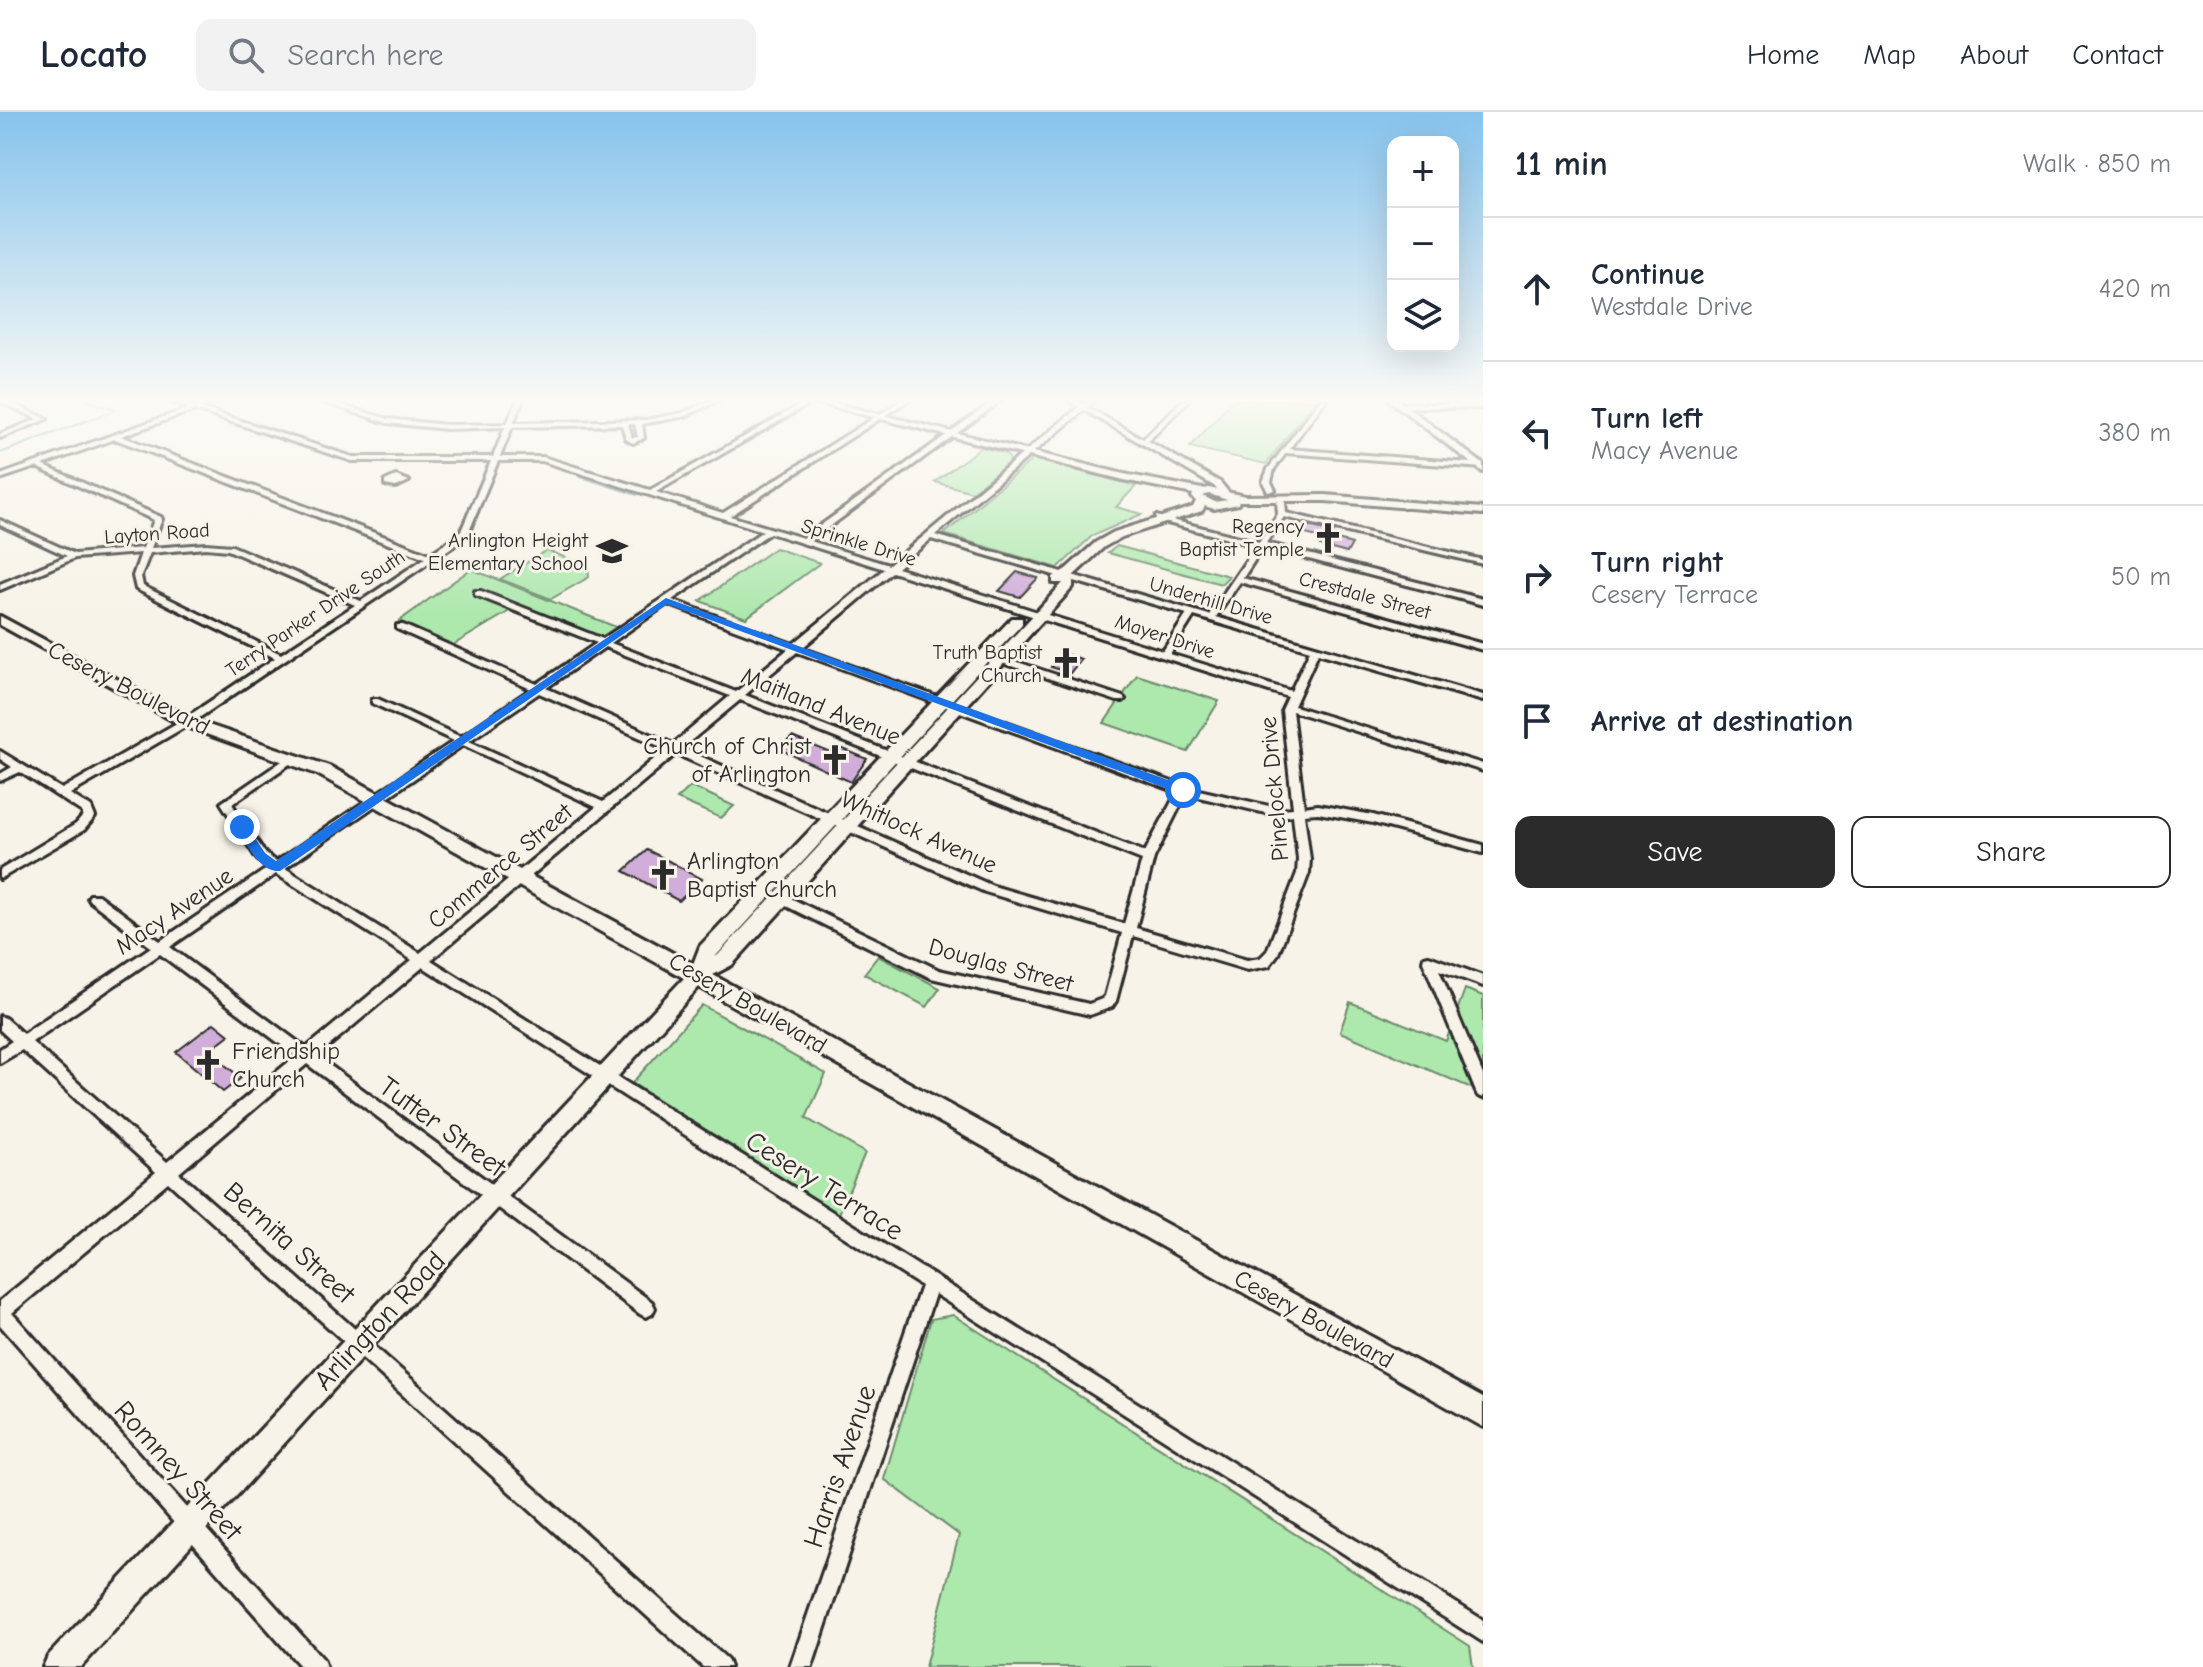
<!DOCTYPE html>
<html lang="en">
<head>
<meta charset="utf-8">
<style>
	:root { --surface:#fff; --page:#f2f2f3; --text:#1f2937; --muted:#747a83; --line:#e0e1e3; --accent:#2b2b2b }
	body { margin:0; font-family:"Comic Neue",sans-serif; background:var(--page); color:var(--text) }
	.controls { position:absolute; right:24px; top:24px; display:grid; overflow:hidden; border-radius:16px; box-shadow:0 8px 32px #0002 }
	.controls button { width:72px; height:72px; display:grid; place-items:center; padding:0; border:0; border-bottom:2px solid var(--line); background:var(--surface); color:var(--text); font:40px sans-serif }
	.stop { position:absolute; width:24px; height:24px; margin:-18px; border:6px solid #1a73e8; border-radius:50%; background:#fff }
	.stop.end { background:#1a73e8; border-color:#fff; box-shadow:0 2px 8px #0008 }
	.list { margin:0; padding:0; list-style:none }
	h2 { display:flex; justify-content:space-between; align-items:center; height:104px; margin:0; padding:0 32px; font-size:34px }
	h2 small { font-size:26px; font-weight:400; color:var(--muted) }
	.list li { display:grid; grid-template-columns:52px 1fr auto; gap:24px; align-items:center; box-sizing:border-box; height:144px; padding:0 32px; border-top:2px solid var(--line) }
	.list b { display:block; font-size:30px; white-space:nowrap }
	.list p { margin:0; font-size:26px; white-space:nowrap; color:var(--muted) }
	.list em { font-size:26px; font-style:normal; color:var(--muted) }
	.actions { display:flex; gap:16px; padding:24px 32px }
	.actions a { flex:1; padding:18px 0; border:2px solid var(--accent); border-radius:16px; text-align:center; font-size:28px; color:var(--accent) }
	.actions .main { background:var(--accent); color:#fff }
	.icon { flex:none; width:44px; height:44px; fill:none; stroke:currentColor; stroke-width:2; stroke-linecap:round; stroke-linejoin:round }
	.map { position:relative; flex:none; width:1483px; height:1555px; overflow:hidden }
	header { display:flex; align-items:center; gap:48px; box-sizing:border-box; height:112px; padding:0 40px; background:var(--surface); border-bottom:2px solid var(--line) }
	header strong { font-size:38px }
	nav { display:flex; gap:44px; margin-inline-start:auto; font-size:28px }
	.search { width:560px; height:72px; background:var(--page); display:flex; align-items:center; gap:20px; box-sizing:border-box; padding:0 28px; border-radius:16px; color:var(--muted); font-size:30px }
	main { display:flex }
	aside { flex:1; background:var(--surface) }
	.map>svg:first-child { display:block }
</style>
</head>
<body>
<header>
<strong>Locato</strong>
<div class="search"><svg class="icon" aria-label="search" viewBox="0 0 24 24"><circle cx="10" cy="10" r="6"/><path d="M15 15l6 6"/></svg>Search here</div>
<nav><a>Home</a><a>Map</a><a>About</a><a>Contact</a></nav>
</header>
<main>
<div class="map">
<svg width="1483" height="1555" viewBox="0 0 1483 1555">
	<rect width="100%" height="100%" fill="#f7f3e8"/>
	<filter id="ink" filterUnits="userSpaceOnUse"><feTurbulence type="fractalNoise" baseFrequency=".0125" numOctaves="2"/><feDisplacementMap in="SourceGraphic" scale="16" xChannelSelector="R" yChannelSelector="G"/><feConvolveMatrix kernelMatrix="1 2 1 2 8 2 1 2 1" color-interpolation-filters="sRGB"/></filter>
	<g filter="url(#ink)">
		<!-- green -->
		<g fill="#ade8ad" stroke="#6c8a6c" stroke-width="2">
			<path d="M 1233,288 L 1315,288 L 1266,352 L 1190,335 Z"/>
			<path d="M 981,335 L 1005,341 L 1011,349 L 972,380 L 935,370 Z"/>
			<path d="M 1033,347 L 1136,374 L 1116,395 L 1142,402 L 1092,424 L 1058,456 L 944,422 Z"/>
			<path d="M 1117,434 L 1229,464 L 1221,472 L 1108,441 Z"/>
			<path d="M 775,436 L 820,451 L 746,506 L 700,489 Z"/>
			<path d="M 547,438 L 588,455 L 589,465 L 551,487 L 500,467 Z"/>
			<path d="M 471,457 L 616,515 L 601,525 L 518,494 L 453,533 L 399,509 Z"/>
			<path d="M 1137,563 L 1219,589 L 1188,640 L 1104,611 Z"/>
			<path d="M 691,674 L 734,694 L 721,706 L 677,687 Z"/>
			<path d="M 878,844 L 940,876 L 927,895 L 864,862 Z"/>
			<path d="M 1465,877 L 1483,884 L 1483,981 L 1340,920 L 1350,890 L 1446,929 Z"/>
			<path d="M 702,893 L 826,962 L 806,1006 L 865,1041 L 839,1102 L 632,971 Z"/>
			<path d="M 953,1203 L 1470,1534 L 1473,1555 L 925,1555 L 959,1423 L 884,1367 L 931,1207 Z"/>
		</g>
		<g fill="none" stroke-linecap="round" stroke-linejoin="round">
			<!-- stream -->
			<g stroke="#6993a4" stroke-width="2">
				<path d="M 0,341 L 116,298 L 86,288"/>
				<path d="M 578,364 L 637,383"/>
			</g>
		</g>
		<!-- building -->
		<g fill="#d0aed9" stroke="#2b2b2b" stroke-width="2">
			<path d="M 1299,412 L 1334,420 L 1330,426 L 1352,432 L 1347,441 L 1320,434 L 1325,427 L 1294,419 Z"/>
			<path d="M 1017,460 L 1038,466 L 1020,485 L 999,479 Z"/>
			<path d="M 1069,543 L 1081,547 L 1070,561 L 1051,555 L 1060,544 Z"/>
			<path d="M 792,625 L 831,641 L 841,636 L 867,647 L 851,670 L 779,637 Z"/>
			<path d="M 647,738 L 663,746 L 702,767 L 679,789 L 624,759 Z"/>
			<path d="M 214,911 L 229,923 L 208,939 L 241,966 L 223,980 L 176,940 Z"/>
		</g>
		<g fill="none" stroke-linecap="round" stroke-linejoin="round">
			<defs>
				<g id="street">
					<path d="M 0,288 L 4,288 L 47,307 L 0,326 L 0,322 L 38,307 L 0,290 Z"/>
					<path d="M 166,288 C 176,288 184,293 193,294 C 202,294 211,288 221,288 L 201,296 L 353,345 L 493,345 L 505,315 L 447,317 L 387,311 L 317,288 L 325,288 L 388,307 L 447,313 L 507,312 L 517,288 L 523,288 L 513,311 L 646,308 L 682,301 L 712,288 L 719,288 L 686,304 L 642,312 L 644,326 L 633,331 L 626,327 L 622,313 L 512,315 L 500,345 L 543,345 L 650,378 L 809,288 L 816,288 L 656,380 L 723,401 L 902,288 L 909,288 L 730,404 L 803,426 L 995,288 L 1002,288 L 810,429 L 889,453 L 1079,295 L 1068,288 L 1075,288 L 1083,292 L 1089,288 L 1095,288 L 1087,295 L 1143,327 L 1183,288 L 1189,288 L 1148,329 L 1220,370 L 1229,381 L 1228,383 L 1222,383 L 1214,374 L 1084,298 L 935,423 L 1209,503 L 1256,434 L 1156,408 L 1156,404 L 1259,430 L 1278,402 L 1277,390 L 1281,388 L 1285,390 L 1286,401 L 1483,448 L 1483,452 L 1284,405 L 1266,431 L 1483,487 L 1483,493 L 1263,435 L 1243,466 L 1483,532 L 1483,538 L 1240,470 L 1216,505 L 1483,583 L 1483,589 L 1318,541 L 1294,594 L 1483,652 L 1483,659 L 1292,599 L 1304,695 L 1318,693 L 1373,703 L 1483,733 L 1483,741 L 1373,711 L 1318,701 L 1304,702 L 1310,747 L 1309,761 L 1278,842 L 1269,854 L 1247,858 L 1133,824 L 1116,889 L 1112,895 L 1090,903 L 931,866 L 770,786 L 768,783 L 770,780 L 778,780 L 939,858 L 1089,892 L 1102,887 L 1105,884 L 1122,821 L 985,780 L 676,642 L 431,848 L 1483,1508 L 1483,1530 L 935,1182 L 812,1555 L 790,1555 L 921,1174 L 423,855 L 317,944 L 652,1190 L 655,1196 L 652,1202 L 646,1205 L 640,1202 L 307,952 L 179,1061 L 727,1547 L 730,1555 L 703,1555 L 168,1070 L 12,1201 L 323,1547 L 326,1555 L 301,1555 L 0,1213 L 0,1189 L 156,1060 L 22,938 L 0,951 L 0,937 L 12,929 L 0,918 L 0,904 L 5,906 L 23,922 L 151,835 L 90,789 L 88,786 L 90,783 L 98,783 L 160,829 L 268,756 L 257,747 L 221,691 L 288,645 L 292,644 L 297,647 L 232,692 L 265,741 L 276,750 L 454,629 L 372,591 L 372,587 L 378,587 L 461,625 L 531,577 L 397,517 L 397,513 L 403,513 L 537,572 L 597,531 L 475,483 L 475,479 L 481,479 L 603,527 L 763,419 L 542,349 L 498,349 L 470,417 L 461,429 L 190,612 L 70,682 L 91,695 L 95,705 L 84,718 L 0,767 L 0,758 L 76,712 L 83,704 L 82,700 L 20,660 L 0,669 L 0,662 L 12,655 L 0,647 L 0,639 L 62,677 L 182,608 L 275,546 L 136,477 L 133,464 L 141,441 L 75,446 L 0,478 L 0,472 L 67,444 L 0,413 L 0,408 L 75,442 L 143,436 L 154,408 L 36,355 L 0,367 L 0,363 L 189,296 ZM 195,298 L 352,349 L 491,349 L 462,417 L 455,425 L 430,442 L 121,324 ZM 628,312 L 635,312 L 638,325 L 632,326 ZM 115,327 L 425,446 L 361,489 L 232,434 L 206,432 L 151,436 L 162,407 L 161,405 L 42,353 ZM 770,421 L 884,457 L 793,532 L 672,488 ZM 931,427 L 1187,502 L 1163,539 L 897,456 ZM 206,436 L 228,438 L 355,493 L 281,542 L 143,474 L 141,464 L 150,441 ZM 892,460 L 1288,585 L 1282,598 L 1293,696 L 1282,697 L 1186,675 L 802,536 ZM 667,492 L 788,537 L 736,580 L 611,531 ZM 1194,504 L 1310,538 L 1291,579 L 1170,542 ZM 605,535 L 730,584 L 673,632 L 546,576 ZM 797,540 L 1177,680 L 1145,740 L 745,583 ZM 539,581 L 666,637 L 603,690 L 469,629 ZM 740,588 L 1142,748 L 1124,812 L 993,774 L 682,636 ZM 463,633 L 596,695 L 420,841 L 285,756 ZM 1186,682 L 1282,705 L 1293,703 L 1298,747 L 1297,761 L 1267,839 L 1260,846 L 1247,848 L 1136,816 L 1154,746 ZM 276,762 L 412,848 L 306,936 L 170,835 ZM 160,842 L 296,944 L 167,1050 L 32,930 Z"/>
					<path d="M 1320,288 L 1326,288 L 1289,337 L 1483,352 L 1483,356 L 1286,341 L 1274,357 L 1271,370 L 1275,378 L 1268,380 L 1263,370 L 1268,357 Z"/>
					<path d="M 1402,292 L 1483,292 L 1483,296 L 1400,295 Z"/>
					<path d="M 396,364 L 409,369 L 396,375 L 385,373 L 385,369 Z"/>
					<path d="M 990,541 L 1123,585 L 1125,587 L 1123,589 L 1117,589 L 987,546 L 987,542 Z"/>
					<path d="M 1429,844 L 1483,864 L 1483,874 L 1439,858 L 1483,963 L 1483,986 L 1478,984 L 1476,980 L 1423,849 L 1424,845 Z"/>
				</g>
				<g id="secondary">
					<path d="M 806,288 L 821,288 L 1124,362 L 1202,377 L 1209,376 L 1245,384 L 1325,383 L 1483,396 L 1483,402 L 1325,389 L 1239,389 L 1238,392 L 1214,397 L 1205,394 L 1202,399 L 1122,425 L 1104,435 L 1073,464 L 1073,475 L 732,853 L 713,863 L 1483,1286 L 1483,1315 L 699,875 L 81,1555 L 43,1555 L 48,1544 L 684,866 L 317,662 L 181,613 L 0,513 L 0,504 L 191,607 L 329,654 L 693,852 L 700,834 L 1012,506 L 1022,506 L 1022,512 L 715,845 L 718,843 L 1063,471 L 1053,471 L 1053,465 L 1066,457 L 1096,430 L 1114,420 L 1193,395 L 1196,389 L 1192,385 L 1193,382 L 1124,368 ZM 1209,382 L 1227,388 L 1215,390 L 1203,384 Z"/>
					<path d="M 1389,288 L 1398,288 L 1483,352 L 1483,360 Z"/>
				</g>
			</defs>
			<!-- street casing -->
			<use href="#street" stroke="#2b2b2b" stroke-width="6"/>
			<!-- secondary casing -->
			<use href="#secondary" stroke="#2b2b2b" stroke-width="6"/>
			<!-- street -->
			<use href="#street" fill="#f7f3e8" fill-rule="evenodd"/>
			<!-- secondary -->
			<use href="#secondary" fill="#f7f3e8" fill-rule="evenodd"/>
		</g>
	</g>
	<!-- sky -->
	<linearGradient id="sky" x2="0" y2="1"><stop stop-color="#86c3ed"/><stop offset="0.57" stop-color="#fbfaf5"/><stop offset="1" stop-color="#fbfaf5" stop-opacity="0"/></linearGradient>
	<rect width="1483" height="505" fill="url(#sky)"/>
	<!-- route -->
	<path fill="#1a73e8" d="M 666,486 L 1187,675 L 1189,678 L 1179,681 L 667,492 L 280,759 C 259,761 246,730 236,715 L 246,712 L 265,741 L 276,749 Z"/>
	<!-- icons -->
	<defs>
		<symbol id="church-bare" viewBox="-9 -9 18 18"><path d="M-1.2-6h2.4v3.5h3.3v2.4h-3.3V6h-2.4V-.1h-3.3v-2.4h3.3Z" fill="#2b2b2b" stroke="#f7f3e8" stroke-width="2.5" paint-order="stroke"/></symbol>
		<symbol id="school-bare" viewBox="-9 -9 18 18"><path d="M0-5L7-2L0 1L-7-2ZM-4 1L0 2.5L4 1V4Q0 6-4 4Z" fill="#2b2b2b" stroke="#f7f3e8" stroke-width="2.5" paint-order="stroke"/></symbol>
	</defs>
	<g fill-rule="evenodd">
		<use href="#church-bare" x="1306" y="404" width="44" height="44"/>
		<use href="#school-bare" x="590" y="417" width="44" height="44"/>
		<use href="#church-bare" x="1044" y="529" width="44" height="44"/>
		<use href="#church-bare" x="813" y="626" width="44" height="44"/>
		<use href="#church-bare" x="641" y="741" width="44" height="44"/>
		<use href="#church-bare" x="186" y="931" width="44" height="44"/>
	</g>
	<g text-anchor="middle" stroke-width="6" stroke-linejoin="round" paint-order="stroke">
		<!-- far-poi labels -->
		<g font-size="20" fill="#2b2b2b" stroke="#f7f3e8" text-anchor="end">
			<text x="1304" y="421">Regency<tspan x="1304" dy="23">Baptist Temple</tspan></text>
			<text x="588" y="435">Arlington Height<tspan x="588" dy="23">Elementary School</tspan></text>
			<text x="1042" y="547">Truth Baptist<tspan x="1042" dy="23">Church</tspan></text>
		</g>
		<!-- far-street labels -->
		<g font-size="20" fill="#2b2b2b" stroke="#f7f3e8">
			<text transform="translate(157 421) rotate(-4)" y="7">Layton Road</text>
			<text transform="translate(859 430) rotate(17)" y="7">Sprinkle Drive</text>
			<text transform="translate(1365 483) rotate(15)" y="7">Crestdale Street</text>
			<text transform="translate(1211 488) rotate(16)" y="7">Underhill Drive</text>
			<text transform="translate(315 501) rotate(-34)" y="7">Terry Parker Drive South</text>
			<text transform="translate(1165 524) rotate(18)" y="7">Mayer Drive</text>
		</g>
		<!-- street labels -->
		<g font-size="24" fill="#2b2b2b" stroke="#f7f3e8">
			<text transform="translate(129 576) rotate(27)" y="8">Cesery Boulevard</text>
			<text transform="translate(821 594) rotate(22)" y="8">Maitland Avenue</text>
			<text transform="translate(1274 677) rotate(-95)" y="8">Pinelock Drive</text>
			<text transform="translate(919 720) rotate(24)" y="8">Whitlock Avenue</text>
			<text transform="translate(500 754) rotate(-40)" y="8">Commerce Street</text>
			<text transform="translate(174 799) rotate(-34)" y="8">Macy Avenue</text>
			<text transform="translate(1001 853) rotate(15)" y="8">Douglas Street</text>
			<text transform="translate(748 891) rotate(30)" y="8">Cesery Boulevard</text>
			<text transform="translate(1314 1207) rotate(29)" y="8">Cesery Boulevard</text>
		</g>
		<!-- poi labels -->
		<g font-size="24" fill="#2b2b2b" stroke="#f7f3e8" text-anchor="start">
			<text x="811" y="642" text-anchor="end">Church of Christ<tspan x="811" dy="28">of Arlington</tspan></text>
			<text x="687" y="757">Arlington<tspan x="687" dy="28">Baptist Church</tspan></text>
			<text x="232" y="947">Friendship<tspan x="232" dy="28">Church</tspan></text>
		</g>
		<!-- near-street labels -->
		<g font-size="28" fill="#2b2b2b" stroke="#f7f3e8">
			<text transform="translate(443 1014) rotate(36)" y="10">Tutter Street</text>
			<text transform="translate(825 1073) rotate(32)" y="10">Cesery Terrace</text>
			<text transform="translate(290 1130) rotate(42)" y="10">Bernita Street</text>
			<text transform="translate(379 1208) rotate(-47)" y="10">Arlington Road</text>
			<text transform="translate(839 1354) rotate(-71)" y="10">Harris Avenue</text>
			<text transform="translate(179 1358) rotate(48)" y="10">Romney Street</text>
		</g>
	</g>
</svg>
<div class="controls">
<button>+</button>
<button>−</button>
<button><svg class="icon" aria-label="layers" viewBox="0 0 24 24"><path d="M12 4l9 5-9 5-9-5zM3 14l9 5 9-5"/></svg></button>
</div>
<div class="stop" style="left:1183px;top:678px"></div>
<div class="stop end" style="left:242px;top:715px"></div>
</div>
<aside>
<h2>11 min<small>Walk · 850 m</small></h2>
<ul class="list">
<li><svg class="icon" aria-label="ahead" viewBox="0 0 24 24"><path d="M12 20V5M6 11l6-6 6 6"/></svg><div><b>Continue</b><p>Westdale Drive</p></div><em>420 m</em></li>
<li><svg class="icon" aria-label="left" viewBox="0 0 24 24"><path d="M17 20v-9H6M10 6l-5 5 5 5"/></svg><div><b>Turn left</b><p>Macy Avenue</p></div><em>380 m</em></li>
<li><svg class="icon" aria-label="right" viewBox="0 0 24 24"><path d="M7 20v-9h11M14 6l5 5-5 5"/></svg><div><b>Turn right</b><p>Cesery Terrace</p></div><em>50 m</em></li>
<li><svg class="icon" aria-label="arrive" viewBox="0 0 24 24"><path d="M6 21V4h12l-3 4 3 4H6"/></svg><div><b>Arrive at destination</b></div></li>
</ul>
<div class="actions"><a class="main">Save</a><a>Share</a></div>
</aside>
</main>
</body>
</html>
